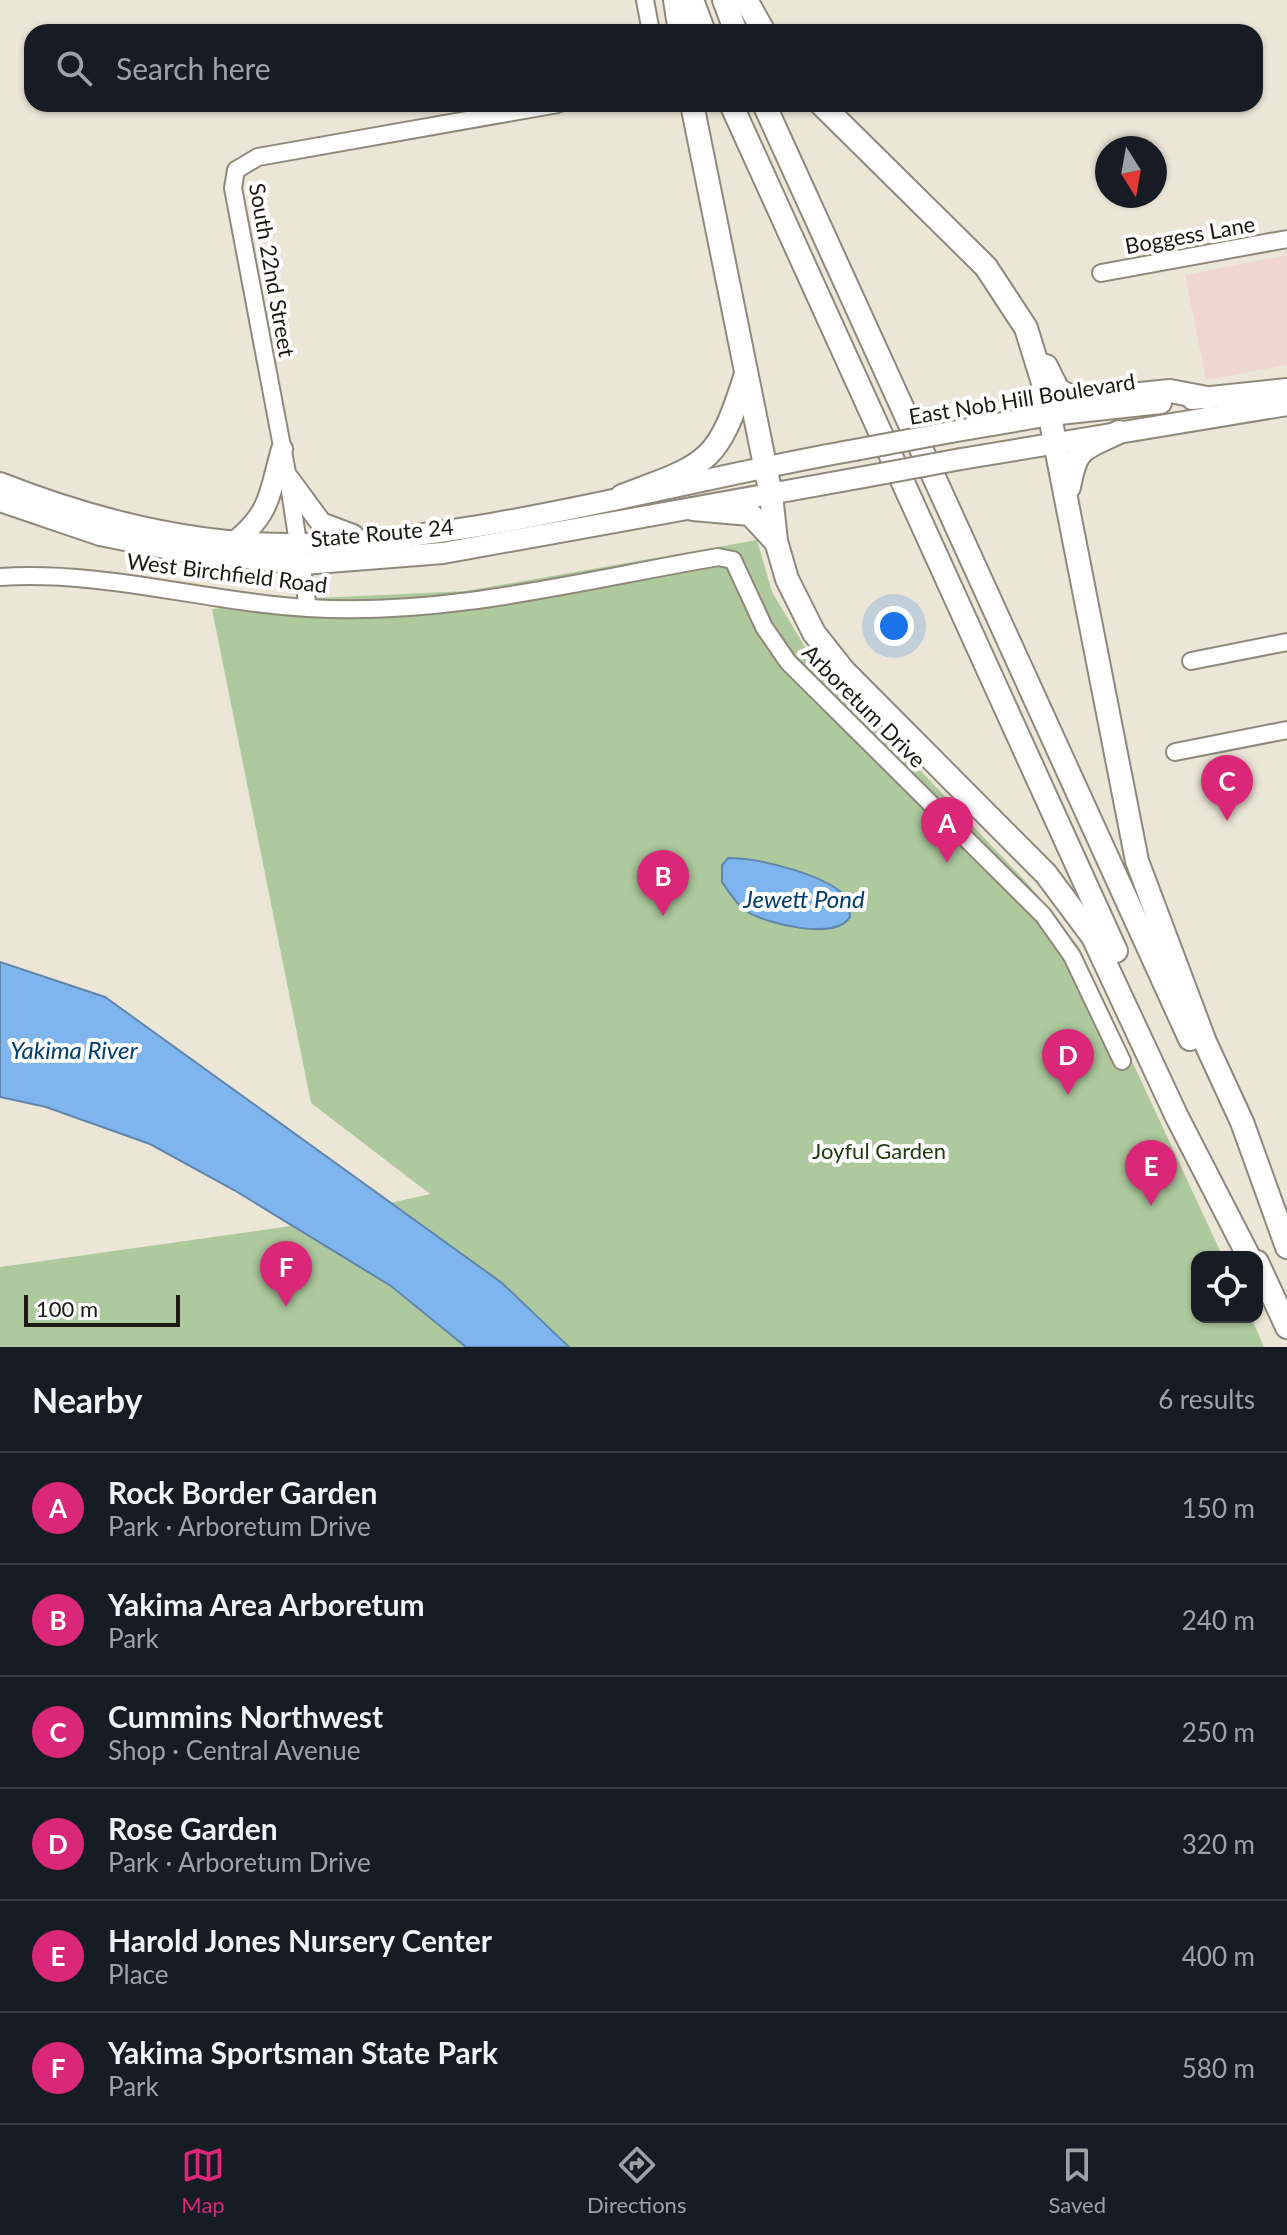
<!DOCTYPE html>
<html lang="en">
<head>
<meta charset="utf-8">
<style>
	:root { --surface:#171b24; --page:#20242c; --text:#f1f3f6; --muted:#9ea1a6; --line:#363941; --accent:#db2777 }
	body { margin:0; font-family:Lato,sans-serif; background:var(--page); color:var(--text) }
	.controls { position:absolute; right:24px; bottom:24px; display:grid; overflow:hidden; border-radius:16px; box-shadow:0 2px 6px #0004 }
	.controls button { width:72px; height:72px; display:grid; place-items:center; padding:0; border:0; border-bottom:2px solid var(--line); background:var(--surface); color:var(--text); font:40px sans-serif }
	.compass { position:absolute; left:1095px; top:136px; width:72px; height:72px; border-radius:50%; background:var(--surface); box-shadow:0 2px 6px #0004; rotate:169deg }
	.scale { position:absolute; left:24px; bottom:20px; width:156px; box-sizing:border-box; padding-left:8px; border:4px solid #1c1a14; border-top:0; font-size:22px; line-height:28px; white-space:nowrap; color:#1c1a14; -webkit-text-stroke:6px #fff; paint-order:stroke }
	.you { position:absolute; left:894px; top:626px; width:28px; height:28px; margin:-20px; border:6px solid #fff; border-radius:50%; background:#1a73e8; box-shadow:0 0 0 12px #1a73e833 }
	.badge { display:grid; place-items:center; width:52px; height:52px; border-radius:50%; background:var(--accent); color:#fff; font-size:26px; font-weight:700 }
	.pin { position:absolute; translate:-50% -66px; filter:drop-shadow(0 2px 4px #0008) }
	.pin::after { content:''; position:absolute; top:42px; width:28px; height:24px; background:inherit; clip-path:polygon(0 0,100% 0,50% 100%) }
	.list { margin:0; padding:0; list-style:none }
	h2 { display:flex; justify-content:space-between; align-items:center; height:104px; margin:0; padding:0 32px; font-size:34px }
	h2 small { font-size:26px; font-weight:400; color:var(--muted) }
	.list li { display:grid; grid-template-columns:52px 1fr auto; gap:24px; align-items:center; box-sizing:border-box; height:112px; padding:0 32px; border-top:2px solid var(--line) }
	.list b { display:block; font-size:30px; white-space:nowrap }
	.list p { margin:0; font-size:26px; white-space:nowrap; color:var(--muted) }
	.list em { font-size:26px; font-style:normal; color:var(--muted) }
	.icon { flex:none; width:44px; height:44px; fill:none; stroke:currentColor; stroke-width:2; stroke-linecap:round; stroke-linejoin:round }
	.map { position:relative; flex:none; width:1287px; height:1347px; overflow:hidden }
	.search { position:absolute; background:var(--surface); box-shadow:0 2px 6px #0004; left:24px; right:24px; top:24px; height:88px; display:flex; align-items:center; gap:20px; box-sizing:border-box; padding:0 28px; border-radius:24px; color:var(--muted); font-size:30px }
	.sheet { height:776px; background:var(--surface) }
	nav { display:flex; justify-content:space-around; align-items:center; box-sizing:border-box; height:112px; border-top:2px solid var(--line); background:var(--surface); font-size:22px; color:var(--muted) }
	nav a { display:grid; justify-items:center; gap:4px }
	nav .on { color:var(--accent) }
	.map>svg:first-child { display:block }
</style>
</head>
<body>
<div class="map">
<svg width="1287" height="1347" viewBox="0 0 1287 1347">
	<rect width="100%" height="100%" fill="#ece6d7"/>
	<!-- commercial -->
	<path fill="#efd6ce" d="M 1287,255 L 1287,365 L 1206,380 L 1185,275 Z"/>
	<!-- green -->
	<path fill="#adc99d" d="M 757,540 L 772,592 L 808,652 L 1028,884 L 1079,947 L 1223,1257 L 1197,1257 L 1197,1317 L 1251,1317 L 1264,1347 L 0,1347 L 0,1267 L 284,1227 L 430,1194 L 311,1103 L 212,609 L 317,598 L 466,591 Z"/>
	<!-- water -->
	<g fill="#7fb5ee" stroke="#6186ad" stroke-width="2">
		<path d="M 728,858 C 759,858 830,875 849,900 L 850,917 C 836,941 766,924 746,911 C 736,904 729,892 722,882 L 722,865 Z"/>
		<path d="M 0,962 L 105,997 L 502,1283 L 569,1347 L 466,1347 L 391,1286 L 234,1190 L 150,1144 L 46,1107 L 0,1097 Z"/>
	</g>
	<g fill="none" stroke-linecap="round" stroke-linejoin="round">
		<defs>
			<g id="minor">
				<path d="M 645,0 L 651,32"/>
				<path d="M 1101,273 L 1287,239"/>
				<path d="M 0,577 C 104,570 205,602 308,608 C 445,617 584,580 718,557 L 733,560 L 764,627 L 788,662 L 1043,915 L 1072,956 L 1122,1061"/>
				<path d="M 308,608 L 288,478 L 233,188 L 236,170 L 258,157 L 558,104"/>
				<path d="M 1191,661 L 1287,642"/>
				<path d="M 1175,752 L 1287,730"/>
			</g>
			<g id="major">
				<path d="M 1192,399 L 1287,389"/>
				<path d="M 951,432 L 1050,415 L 1161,403"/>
				<path d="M 961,459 L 1287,405"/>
				<path d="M 288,478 L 321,523 L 353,535"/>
				<path d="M 0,483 C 94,520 199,546 301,544 C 489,539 671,482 855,450"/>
				<path d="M 0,501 L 100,535 L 179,551 L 303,564 L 443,553 L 864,477"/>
				<path d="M 237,540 C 272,511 270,490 282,449"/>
			</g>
			<g id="highway">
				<path d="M 675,0 L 680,32"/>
				<path d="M 692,0 L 704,32"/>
				<path d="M 724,0 L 736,32"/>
				<path d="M 746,0 L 764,32"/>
				<path d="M 692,104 L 771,495 L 776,541 L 787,579 L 814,633 L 844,671 L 1046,874 L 1093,937 L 1177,1117 L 1249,1257"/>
				<path d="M 731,104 L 1116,951"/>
				<path d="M 764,104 L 1190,1039"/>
				<path d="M 821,104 L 986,267 L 1026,328 L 1044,386 L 1137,861 L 1205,1042 L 1242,1122 L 1287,1247"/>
				<path d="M 1046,366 L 1058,390 L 1071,397 L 1091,399 L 1170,391 L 1207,398"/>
				<path d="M 1069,487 C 1077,445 1083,450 1119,432"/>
				<path d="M 622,496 C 706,464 717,466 745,377"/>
				<path d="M 693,509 L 750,514 L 775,541"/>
				<path d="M 1257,1262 L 1287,1327"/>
			</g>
		</defs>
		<!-- minor casing -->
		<use href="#minor" stroke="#8e897b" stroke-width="20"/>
		<!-- major casing -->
		<use href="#major" stroke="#8e897b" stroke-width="24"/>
		<!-- highway casing -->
		<use href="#highway" stroke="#8e897b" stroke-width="26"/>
		<!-- minor -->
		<use href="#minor" stroke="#fff" stroke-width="16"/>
		<!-- major -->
		<use href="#major" stroke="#fff" stroke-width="20"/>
		<!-- highway -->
		<use href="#highway" stroke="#fff" stroke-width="22"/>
		<defs>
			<g id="major-bridge">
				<path d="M 855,450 L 951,432"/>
				<path d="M 864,477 L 961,459"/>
			</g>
		</defs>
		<!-- major-bridge casing -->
		<use href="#major-bridge" stroke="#8e897b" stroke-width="24" stroke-linecap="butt"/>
		<!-- major-bridge -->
		<use href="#major-bridge" stroke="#fff" stroke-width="20"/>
	</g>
	<g text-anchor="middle" stroke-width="8" stroke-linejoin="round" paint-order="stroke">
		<!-- street labels -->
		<g font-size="22" fill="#1c1a14" stroke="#fff">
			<text transform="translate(1190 235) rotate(-10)" y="8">Boggess Lane</text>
			<text transform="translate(272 270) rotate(80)" y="8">South 22nd Street</text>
			<text transform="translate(1022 399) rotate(-9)" y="8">East Nob Hill Boulevard</text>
			<text transform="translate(382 533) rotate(-5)" y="8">State Route 24</text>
			<text transform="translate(227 573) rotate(7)" y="8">West Birchfield Road</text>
			<text transform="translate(864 706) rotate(45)" y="8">Arboretum Drive</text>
		</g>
		<!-- park labels -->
		<g font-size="22" fill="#1f390b" stroke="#fff">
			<text x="879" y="1159">Joyful Garden</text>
		</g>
		<!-- water labels -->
		<g font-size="24" font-style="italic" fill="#003e70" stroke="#fff">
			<text x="804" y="908">Jewett Pond</text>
			<text x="74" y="1059">Yakima River</text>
		</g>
	</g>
</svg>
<div class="controls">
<button><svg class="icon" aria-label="locate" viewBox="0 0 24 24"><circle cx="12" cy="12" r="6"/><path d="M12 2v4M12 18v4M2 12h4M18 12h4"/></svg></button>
</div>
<svg class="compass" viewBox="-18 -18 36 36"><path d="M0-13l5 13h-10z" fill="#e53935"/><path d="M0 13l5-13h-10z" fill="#9ea1a6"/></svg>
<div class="scale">100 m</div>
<div class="you"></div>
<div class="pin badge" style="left:947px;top:863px">A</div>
<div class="pin badge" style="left:663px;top:916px">B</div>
<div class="pin badge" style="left:1227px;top:821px">C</div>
<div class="pin badge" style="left:1068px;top:1095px">D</div>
<div class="pin badge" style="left:1151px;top:1206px">E</div>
<div class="pin badge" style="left:286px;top:1307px">F</div>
<div class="search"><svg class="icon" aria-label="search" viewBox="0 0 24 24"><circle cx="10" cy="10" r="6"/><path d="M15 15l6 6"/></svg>Search here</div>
</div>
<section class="sheet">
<h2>Nearby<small>6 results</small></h2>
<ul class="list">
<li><span class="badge">A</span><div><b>Rock Border Garden</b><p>Park · Arboretum Drive</p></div><em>150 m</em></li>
<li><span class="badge">B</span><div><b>Yakima Area Arboretum</b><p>Park</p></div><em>240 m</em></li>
<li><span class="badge">C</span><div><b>Cummins Northwest</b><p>Shop · Central Avenue</p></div><em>250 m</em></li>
<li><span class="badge">D</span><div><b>Rose Garden</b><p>Park · Arboretum Drive</p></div><em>320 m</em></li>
<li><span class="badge">E</span><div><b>Harold Jones Nursery Center</b><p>Place</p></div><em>400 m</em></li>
<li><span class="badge">F</span><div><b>Yakima Sportsman State Park</b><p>Park</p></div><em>580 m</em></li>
</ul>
</section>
<nav>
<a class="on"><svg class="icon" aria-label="map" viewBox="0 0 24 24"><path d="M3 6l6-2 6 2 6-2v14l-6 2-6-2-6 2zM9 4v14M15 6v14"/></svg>Map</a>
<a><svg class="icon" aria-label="directions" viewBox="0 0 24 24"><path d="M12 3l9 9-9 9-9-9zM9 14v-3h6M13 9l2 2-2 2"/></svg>Directions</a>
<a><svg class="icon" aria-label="saved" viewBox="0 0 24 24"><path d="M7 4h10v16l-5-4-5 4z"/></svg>Saved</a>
</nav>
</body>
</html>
